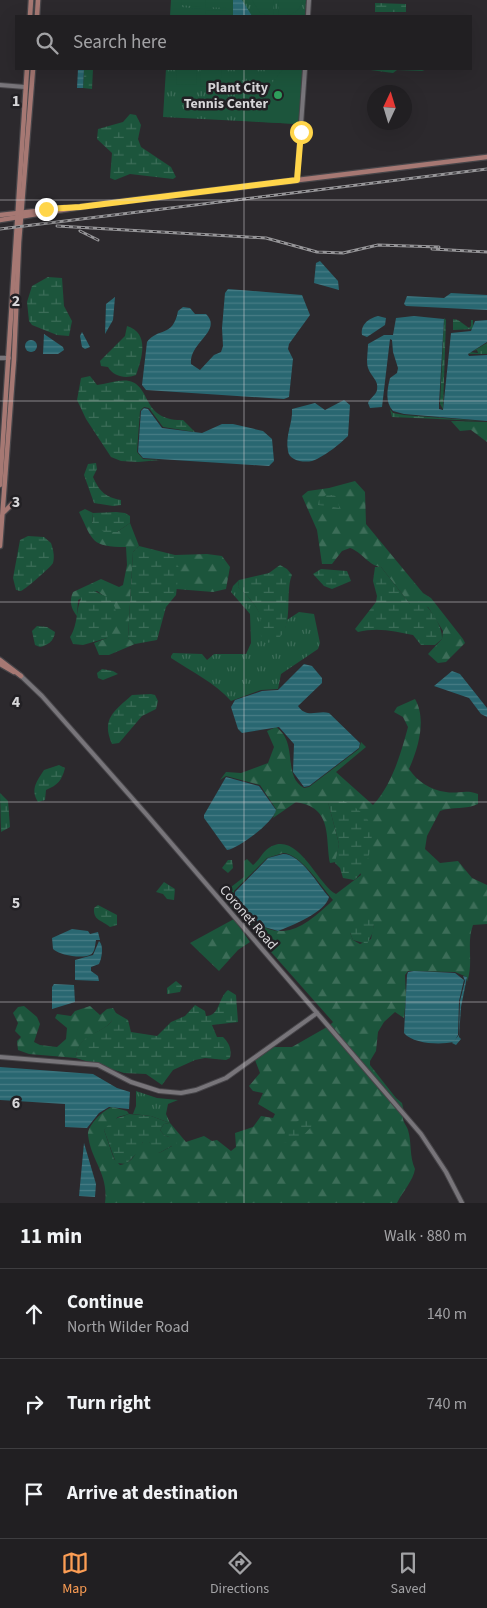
<!DOCTYPE html>
<html lang="en">
<head>
<meta charset="utf-8">
<style>
	:root { --surface:#211f22; --page:#2d2c2f; --text:#f1f3f6; --muted:#a2a2a5; --line:#3e3d40; --accent:#fc9d54 }
	body { margin:0; font-family:"Source Sans 3",sans-serif; background:var(--page); color:var(--text) }
	.compass { position:absolute; left:367px; top:85px; width:45px; height:45px; border-radius:50%; background:var(--surface); box-shadow:0 5px 20px #0002; rotate:4deg }
	.stop { position:absolute; width:15px; height:15px; margin:-11px; border:4px solid #ffd54a; border-radius:50%; background:#fff }
	.stop.end { background:#ffd54a; border-color:#fff; box-shadow:0 1px 5px #0008 }
	.list { margin:0; padding:0; list-style:none }
	h2 { display:flex; justify-content:space-between; align-items:center; height:65px; margin:0; padding:0 20px; font-size:21px }
	h2 small { font-size:16px; font-weight:400; color:var(--muted) }
	.list li { display:grid; grid-template-columns:32px 1fr auto; gap:15px; align-items:center; box-sizing:border-box; height:90px; padding:0 20px; border-top:1px solid var(--line) }
	.list b { display:block; font-size:19px; white-space:nowrap }
	.list p { margin:0; font-size:16px; white-space:nowrap; color:var(--muted) }
	.list em { font-size:16px; font-style:normal; color:var(--muted) }
	.icon { flex:none; width:28px; height:28px; fill:none; stroke:currentColor; stroke-width:2; stroke-linecap:round; stroke-linejoin:round }
	.map { position:relative; flex:none; width:487px; height:1203px; overflow:hidden }
	.search { position:absolute; background:var(--surface); box-shadow:0 5px 20px #0002; left:15px; right:15px; top:15px; height:55px; display:flex; align-items:center; gap:12px; box-sizing:border-box; padding:0 18px; border-radius:0px; color:var(--muted); font-size:19px }
	.sheet { height:335px; background:var(--surface) }
	nav { display:flex; justify-content:space-around; align-items:center; box-sizing:border-box; height:70px; border-top:1px solid var(--line); background:var(--surface); font-size:14px; color:var(--muted) }
	nav a { display:grid; justify-items:center; gap:2px }
	nav .on { color:var(--accent) }
	.map>svg:first-child { display:block }
</style>
</head>
<body>
<div class="map">
<svg width="487" height="1203" viewBox="0 0 487 1203">
	<defs>
		<pattern id="grass-tufts" width="24" height="20" patternUnits="userSpaceOnUse" patternTransform="scale(1.25)"><rect width="24" height="20" fill="#1c553c"/><path d="M3 7l-1-3M5 7V3M7 7l1-3M15 17l-1-3M17 17v-4M19 17l1-3" fill="none" stroke="#3c6d58"/></pattern>
		<pattern id="forest-firs" width="22" height="20" patternUnits="userSpaceOnUse" patternTransform="scale(1.25)"><rect width="22" height="20" fill="#1c553c"/><path d="M5 1l3.5 6h-7zM16 11l3.5 6h-7z" fill="#3c6d58"/></pattern>
		<pattern id="wetland-marsh" width="20" height="14" patternUnits="userSpaceOnUse" patternTransform="scale(1.25)"><rect width="20" height="14" fill="#1c553c"/><path d="M1 5h8M5 5V1M11 12h8M15 12V8" fill="none" stroke="#3c6d58"/></pattern>
		<pattern id="water-rules" width="6" height="5" patternUnits="userSpaceOnUse" patternTransform="scale(1.25)"><rect width="6" height="5" fill="#296771"/><path d="M0 2.5h6" fill="none" stroke="#477c85"/></pattern>
	</defs>
	<rect width="100%" height="100%" fill="#2c292d"/>
	<!-- grass -->
	<g fill="url(#grass-tufts)">
		<path d="M 171,0 L 306,0 L 305,16 L 170,16 Z"/>
		<path d="M 166,69 L 303,69 L 298,124 L 163,117 Z"/>
		<path d="M 239,580 L 238,587 C 248,595 262,611 262,624 L 285,628 L 287,620 L 299,612 L 314,614 L 320,643 L 318,649 L 281,674 L 278,689 L 261,690 L 231,701 C 214,682 192,672 171,658 L 171,656 L 173,653 L 202,654 L 207,660 L 214,654 L 246,654 L 251,643 L 250,614 L 231,592 L 233,586 Z"/>
		<path d="M 136,1091 L 157,1098 L 178,1100 L 168,1104 L 166,1114 L 170,1123 L 151,1116 L 133,1114 L 136,1106 Z"/>
	</g>
	<!-- forest -->
	<g fill="url(#forest-firs)" fill-rule="evenodd">
		<path d="M 451,421 L 487,422 L 487,442 L 471,430 L 460,431 Z"/>
		<path d="M 355,481 L 365,492 L 366,524 L 423,593 L 431,598 L 463,639 L 465,643 L 446,662 L 438,663 L 428,654 L 442,639 L 443,631 L 428,607 L 410,604 L 381,567 C 369,566 362,552 350,548 L 342,551 L 332,564 L 322,564 L 317,530 L 302,496 L 308,491 L 329,488 Z"/>
		<path d="M 85,509 L 93,513 L 92,523 L 117,532 L 130,523 L 139,546 L 133,552 L 128,638 L 135,644 L 109,655 L 99,655 L 94,643 L 107,638 L 104,596 L 97,591 L 78,600 L 77,616 C 71,609 69,601 73,592 L 101,579 L 119,587 L 123,585 L 127,565 L 126,547 C 91,547 93,541 79,512 Z"/>
		<path d="M 207,554 L 222,556 L 230,567 L 226,589 L 213,592 L 176,589 L 175,555 Z"/>
		<path d="M 415,699 C 427,719 418,749 409,769 C 417,781 430,790 446,792 C 458,794 466,789 478,794 L 478,804 C 466,810 453,806 440,811 L 427,836 L 425,849 L 440,863 L 458,861 L 472,878 L 487,885 L 487,924 L 473,925 C 466,943 474,963 467,982 L 467,977 L 455,972 L 408,971 L 405,975 L 406,997 L 404,1018 L 395,1012 L 384,1022 L 378,1032 L 376,1051 L 370,1061 L 370,1065 L 396,1098 L 402,1103 L 404,1112 L 329,1026 L 333,1022 L 224,899 L 231,887 L 244,877 L 244,861 L 247,859 L 253,865 C 260,860 263,850 272,846 C 299,833 318,885 336,894 L 361,875 L 328,802 L 339,844 L 336,862 L 330,863 C 325,836 333,808 296,802 L 273,818 L 276,809 L 260,785 L 226,776 L 220,780 L 226,772 L 241,773 L 268,763 L 274,747 L 267,731 L 276,727 C 299,743 282,776 304,788 L 309,787 L 359,749 L 361,742 L 366,747 L 336,772 L 373,805 C 392,785 401,753 408,727 L 403,717 L 394,712 L 397,707 ZM 283,853 C 300,853 321,886 333,900 C 294,938 272,944 234,902 L 234,891 L 267,858 ZM 374,924 L 371,939 L 360,944 L 353,940 L 350,933 Z"/>
		<path d="M 234,919 L 250,942 L 238,950 L 219,971 L 190,943 Z"/>
		<path d="M 24,1006 L 37,1017 L 40,1024 L 34,1042 L 40,1045 L 57,1047 L 66,1039 L 67,1028 L 55,1018 L 57,1014 L 71,1016 L 75,1011 L 90,1006 L 100,1015 L 107,1009 L 113,1008 L 116,1013 L 110,1013 L 112,1021 C 100,1035 77,1035 76,1058 L 29,1054 L 18,1050 L 17,1041 L 21,1037 L 15,1031 L 18,1023 L 13,1013 L 18,1007 Z"/>
		<path d="M 327,1027 L 403,1115 C 402,1122 406,1124 408,1130 C 412,1143 409,1156 415,1169 C 413,1181 403,1191 397,1203 L 105,1203 C 109,1174 91,1161 88,1135 C 87,1126 103,1110 112,1107 L 127,1111 L 129,1114 L 118,1117 L 104,1130 L 114,1159 L 120,1165 C 134,1163 136,1151 143,1142 L 149,1142 L 159,1153 L 172,1146 L 169,1137 L 164,1135 L 160,1130 L 164,1124 L 170,1123 L 186,1142 L 204,1136 L 212,1141 L 217,1140 L 231,1151 L 236,1147 L 235,1133 L 253,1127 L 261,1116 L 273,1118 L 275,1114 L 258,1104 L 263,1093 L 253,1091 L 249,1086 L 260,1073 L 255,1060 L 274,1047 L 292,1047 Z"/>
	</g>
	<!-- wetland -->
	<g fill="url(#wetland-marsh)">
		<path d="M 375,3 L 406,4 L 406,12 L 375,12 Z"/>
		<path d="M 84,69 L 93,69 L 92,89 L 83,88 Z"/>
		<path d="M 427,69 L 422,71 L 397,70 L 393,73 L 363,69 Z"/>
		<path d="M 130,114 L 136,115 L 141,125 L 138,139 L 141,147 L 171,167 L 176,177 L 173,179 L 130,174 L 115,180 L 110,178 L 112,153 L 97,139 L 98,129 L 123,122 Z"/>
		<path d="M 48,277 L 62,278 L 64,306 L 72,321 L 69,336 L 57,335 L 32,325 L 29,321 L 27,302 L 32,286 Z"/>
		<path d="M 444,318 L 446,320 L 446,321 L 443,409 L 440,404 Z"/>
		<path d="M 453,319 L 458,320 L 469,328 L 471,326 L 471,320 L 473,320 L 473,329 L 453,330 Z"/>
		<path d="M 127,326 C 150,333 142,359 136,375 C 126,379 114,377 108,367 L 101,366 L 100,361 L 125,336 Z"/>
		<path d="M 487,343 L 487,354 L 469,354 L 470,352 L 478,353 L 477,350 L 473,351 Z"/>
		<path d="M 90,376 L 97,385 C 106,384 120,379 129,381 C 152,386 141,421 183,420 L 195,432 L 163,427 L 149,408 L 144,407 L 140,411 L 137,452 L 143,459 L 160,460 L 138,462 L 121,461 L 111,457 L 86,419 L 77,400 L 81,378 Z"/>
		<path d="M 390,409 L 393,413 L 404,415 L 482,421 L 392,417 Z"/>
		<path d="M 96,463 L 97,469 L 93,477 C 100,492 105,497 121,500 L 121,505 L 113,506 L 94,503 L 84,475 L 88,464 Z"/>
		<path d="M 326,495 L 334,495 L 339,500 L 339,508 L 318,505 L 319,500 Z"/>
		<path d="M 116,512 L 125,513 L 130,516 L 130,523 L 117,532 L 104,532 L 92,523 L 93,513 Z"/>
		<path d="M 28,536 L 44,537 L 51,543 C 53,549 55,556 53,563 C 53,565 28,587 24,589 C 20,592 21,591 16,590 L 13,578 L 20,540 Z"/>
		<path d="M 139,546 L 175,555 L 179,569 L 176,595 L 166,607 L 157,640 L 135,644 L 128,638 L 133,552 Z"/>
		<path d="M 280,565 L 287,569 L 292,575 C 283,595 299,641 265,643 L 259,632 C 266,615 251,598 238,587 L 239,580 L 269,573 Z"/>
		<path d="M 375,567 L 381,567 L 410,604 L 421,601 C 430,608 443,626 442,639 L 435,645 L 421,645 L 413,635 C 395,631 377,627 358,632 L 355,629 L 376,602 L 377,596 L 373,581 Z"/>
		<path d="M 321,569 L 347,571 L 351,581 L 332,589 L 324,586 L 313,574 Z"/>
		<path d="M 86,591 C 95,591 97,592 105,596 C 123,608 115,622 107,638 L 83,645 L 73,644 L 70,637 C 80,622 74,604 86,591 Z"/>
		<path d="M 37,626 L 47,627 L 55,632 C 54,641 48,645 40,647 L 35,645 L 32,631 Z"/>
		<path d="M 102,669 L 113,671 L 118,674 L 103,680 L 98,678 L 97,673 Z"/>
		<path d="M 151,694 L 155,695 L 158,701 L 156,709 L 142,716 L 119,743 L 112,744 C 101,719 114,711 132,695 Z"/>
		<path d="M 59,765 L 65,768 C 62,780 58,785 46,790 L 45,800 L 38,802 C 30,789 37,781 44,770 Z"/>
		<path d="M 0,793 L 8,801 L 10,827 L 1,832 Z"/>
		<path d="M 338,798 C 347,803 358,808 365,816 C 379,831 369,869 354,880 L 343,878 L 340,868 L 335,863 L 339,844 L 328,802 Z"/>
		<path d="M 228,860 L 232,860 L 233,868 L 228,873 L 222,868 Z"/>
		<path d="M 164,882 L 175,889 L 174,900 L 167,899 L 163,894 L 156,892 Z"/>
		<path d="M 98,905 L 117,915 L 117,925 L 110,927 C 102,920 93,921 94,908 Z"/>
		<path d="M 360,917 L 367,917 L 374,924 L 373,932 L 367,944 L 353,940 L 350,933 L 354,919 Z"/>
		<path d="M 176,981 L 182,986 L 180,992 L 167,994 L 167,988 Z"/>
		<path d="M 228,990 L 236,995 L 238,1022 L 212,1025 L 217,1037 L 223,1037 C 229,1043 232,1049 230,1058 L 226,1060 L 205,1058 L 195,1060 L 173,1070 L 162,1085 L 146,1074 L 124,1073 L 76,1058 C 77,1034 100,1035 112,1021 L 109,1016 L 110,1013 L 116,1013 L 128,1020 L 131,1032 L 157,1036 L 171,1022 L 185,1016 L 195,1005 L 205,1011 L 206,1016 C 220,1016 218,998 228,990 Z"/>
		<path d="M 129,1114 L 151,1116 L 170,1123 L 164,1124 L 160,1130 L 164,1135 L 176,1140 L 177,1143 L 159,1153 L 153,1151 L 149,1142 L 143,1142 L 138,1152 L 126,1164 L 116,1163 L 104,1130 L 112,1120 Z"/>
		<path d="M 303,1118 L 313,1119 L 312,1126 C 305,1134 295,1145 283,1142 L 286,1128 Z"/>
	</g>
	<!-- pitch -->
	<g fill="#1c553c">
		<path d="M 182,0 L 202,0 L 202,7 L 181,5 Z"/>
		<path d="M 206,0 L 226,0 L 226,8 L 205,7 Z"/>
		<path d="M 252,0 L 274,0 L 273,16 L 260,13 Z"/>
		<path d="M 279,0 L 303,0 C 299,13 291,16 278,16 Z"/>
		<path d="M 181,7 L 201,9 L 201,16 L 181,16 Z"/>
		<path d="M 206,10 L 226,11 L 226,16 L 205,16 Z"/>
		<path d="M 177,69 L 197,69 L 196,85 L 176,84 Z"/>
		<path d="M 201,69 L 222,69 L 220,87 L 200,86 Z"/>
		<path d="M 283,69 L 303,69 L 298,124 L 246,121 L 244,102 L 272,83 Z"/>
	</g>
	<!-- water -->
	<g fill="url(#water-rules)">
		<path d="M 233,0 L 242,0 L 252,16 L 233,16 Z"/>
		<path d="M 78,69 L 84,69 L 83,88 L 77,88 Z"/>
		<path d="M 320,261 L 338,281 L 339,290 L 314,283 L 316,263 Z"/>
		<path d="M 228,289 L 302,295 L 310,315 L 289,344 L 288,349 L 293,359 L 289,397 L 284,399 L 146,390 L 142,385 L 147,342 C 158,327 173,338 178,311 L 183,307 L 190,308 L 195,314 L 206,314 C 223,331 189,342 191,364 L 200,370 L 214,355 L 221,352 L 223,346 L 222,328 L 225,293 Z"/>
		<path d="M 451,293 L 487,295 L 487,310 L 406,306 L 404,304 L 407,296 L 444,298 Z"/>
		<path d="M 115,297 L 113,320 L 105,334 L 106,304 Z"/>
		<path d="M 378,316 L 386,318 L 385,325 L 367,337 L 362,335 C 360,325 369,318 378,316 Z"/>
		<path d="M 414,316 L 444,319 L 439,404 L 439,409 L 443,410 L 451,333 L 471,331 L 475,321 L 487,320 L 487,342 L 468,354 L 469,356 L 487,355 L 487,421 L 404,414 L 393,411 C 385,402 387,390 390,378 L 397,373 L 398,368 L 393,352 L 392,340 L 390,339 L 382,407 L 370,408 L 368,403 C 370,398 376,395 377,390 C 379,380 371,377 368,368 C 366,361 368,352 368,344 L 384,335 L 393,335 L 396,318 Z"/>
		<path d="M 82,332 L 90,347 L 85,349 L 82,347 L 80,336 Z"/>
		<path d="M 44,334 L 63,347 L 64,350 L 58,354 L 43,354 Z"/>
		<circle cx="31" cy="346" r="6"/>
		<path d="M 344,400 L 350,405 L 348,436 C 339,445 328,453 317,459 C 309,464 289,462 288,451 C 285,435 293,423 292,409 L 315,403 L 325,410 Z"/>
		<path d="M 144,408 L 148,409 L 162,428 L 202,433 L 222,424 L 233,424 L 263,431 L 272,439 L 274,461 L 269,466 L 143,458 L 138,452 L 141,411 Z"/>
		<path d="M 304,664 L 312,666 L 322,678 L 322,683 L 298,706 C 307,719 317,710 329,713 L 360,743 L 359,748 L 309,786 L 304,787 L 293,772 L 294,744 L 279,727 L 242,733 L 238,729 L 231,707 L 235,700 L 262,691 L 278,690 Z"/>
		<path d="M 452,671 L 460,674 L 487,708 L 487,717 L 481,714 L 469,698 L 434,686 Z"/>
		<path d="M 226,777 L 259,786 L 276,810 C 274,822 239,848 227,850 L 204,818 L 204,815 Z"/>
		<path d="M 283,854 C 301,854 318,885 329,897 C 326,912 291,926 278,931 L 261,926 L 235,901 L 235,892 L 268,858 Z"/>
		<path d="M 72,929 L 88,931 L 90,934 L 98,932 L 100,940 L 96,940 C 95,945 95,953 90,955 C 81,959 59,955 53,949 L 52,938 Z"/>
		<path d="M 99,941 C 104,945 102,958 99,964 L 91,967 L 91,971 L 98,976 L 99,981 L 75,980 L 75,960 L 93,955 Z"/>
		<path d="M 414,971 L 455,973 L 464,980 L 459,1001 L 458,1035 L 454,1042 C 440,1045 413,1044 404,1033 L 407,975 L 408,972 Z"/>
		<path d="M 463,976 L 467,977 L 461,1007 L 459,1037 L 461,1039 L 456,1045 L 452,1043 L 459,1035 L 460,1001 L 465,981 Z"/>
		<path d="M 54,984 L 74,985 L 75,1002 L 52,1009 L 52,987 Z"/>
		<path d="M 0,1067 L 93,1074 L 117,1088 L 130,1092 L 129,1109 L 109,1107 L 99,1113 L 87,1128 L 65,1127 L 65,1104 L 0,1100 Z"/>
		<path d="M 84,1143 L 96,1184 L 95,1197 L 79,1196 Z"/>
	</g>
	<g fill="none" stroke-linecap="round" stroke-linejoin="round">
		<defs>
			<g id="secondary">
				<path d="M 308,16 L 309,0"/>
				<path d="M 0,85 L 25,87"/>
				<path d="M 297,180 L 305,69"/>
				<path d="M 0,358 L 9,358"/>
				<path d="M 20,675 L 42,696 L 147,815 L 421,1134 L 446,1172 L 462,1203"/>
				<path d="M 0,1057 L 98,1065 L 131,1082 L 159,1091 L 181,1093 L 196,1090 L 226,1078 L 317,1013"/>
			</g>
			<g id="primary">
				<path d="M 30,16 L 31,0"/>
				<path d="M 37,16 L 38,0"/>
				<path d="M 0,215 L 64,208"/>
				<path d="M 0,220 L 93,205 L 487,157"/>
				<path d="M 0,485 L 27,69"/>
				<path d="M 4,512 L 12,504"/>
				<path d="M 0,546 L 14,359 L 19,242 L 33,69"/>
				<path d="M 0,660 L 21,676"/>
				<path d="M 0,664 L 14,672"/>
			</g>
		</defs>
		<!-- secondary casing -->
		<use href="#secondary" stroke="#474549" stroke-width="6"/>
		<!-- primary casing -->
		<use href="#primary" stroke="#474549" stroke-width="7"/>
		<!-- secondary -->
		<use href="#secondary" stroke="#78757a" stroke-width="4"/>
		<!-- primary -->
		<use href="#primary" stroke="#a67873" stroke-width="4.5"/>
		<defs>
			<g id="rail">
				<path d="M 57,226 L 266,238 L 317,252 L 343,253 L 378,245 L 439,247"/>
				<path d="M 0,229 L 487,169"/>
				<path d="M 80,231 L 98,240"/>
				<path d="M 432,249 L 487,252"/>
			</g>
		</defs>
		<!-- rail casing -->
		<use href="#rail" stroke="#969598" stroke-width="3"/>
		<!-- rail -->
		<use href="#rail" stroke="#222024" stroke-width="1" stroke-dasharray="4" stroke-linecap="butt"/>
	</g>
	<g fill="none" stroke-linecap="round" stroke-linejoin="round">
		<!-- route -->
		<path stroke="#ffd54a" stroke-width="6" d="M 46,209 L 80,207 L 297,180 L 301,132"/>
	</g>
	<!-- grid -->
	<path fill="none" stroke="#d7d6d9" stroke-width="1" stroke-opacity="0.55" d="M 244,0 L 244,16M 244,69 L 244,1203M 0,200 L 487,200M 0,401 L 487,401M 0,602 L 487,602M 0,802 L 487,802M 0,1002 L 487,1002"/>
	<!-- markers -->
	<circle fill="#2e9e5b" stroke="#222024" stroke-width="2" cx="278" cy="95" r="5"/>
	<g text-anchor="middle" stroke-width="5" stroke-linejoin="round" paint-order="stroke">
		<!-- poi labels -->
		<g font-size="14" font-weight="bold" fill="#d7d6d9" stroke="#222024" text-anchor="end">
			<text x="268" y="92">Plant City<tspan x="268" dy="16">Tennis Center</tspan></text>
		</g>
		<!-- street labels -->
		<g font-size="14" fill="#d7d6d9" stroke="#222024">
			<text transform="translate(249 917) rotate(49)" y="5">Coronet Road</text>
		</g>
	</g>
	<g font-size="16" text-anchor="middle" font-weight="bold" fill="#d7d6d9" stroke="#222024" stroke-width="5" stroke-linejoin="round" paint-order="stroke">
		<text x="16" y="106">1</text>
		<text x="16" y="306">2</text>
		<text x="16" y="507">3</text>
		<text x="16" y="707">4</text>
		<text x="16" y="908">5</text>
		<text x="16" y="1108">6</text>
	</g>
</svg>
<svg class="compass" viewBox="-18 -18 36 36"><path d="M0-13l5 13h-10z" fill="#e53935"/><path d="M0 13l5-13h-10z" fill="#a2a2a5"/></svg>
<div class="stop" style="left:301px;top:132px"></div>
<div class="stop end" style="left:46px;top:209px"></div>
<div class="search"><svg class="icon" aria-label="search" viewBox="0 0 24 24"><circle cx="10" cy="10" r="6"/><path d="M15 15l6 6"/></svg>Search here</div>
</div>
<section class="sheet">
<h2>11 min<small>Walk · 880 m</small></h2>
<ul class="list">
<li><svg class="icon" aria-label="ahead" viewBox="0 0 24 24"><path d="M12 20V5M6 11l6-6 6 6"/></svg><div><b>Continue</b><p>North Wilder Road</p></div><em>140 m</em></li>
<li><svg class="icon" aria-label="right" viewBox="0 0 24 24"><path d="M7 20v-9h11M14 6l5 5-5 5"/></svg><div><b>Turn right</b></div><em>740 m</em></li>
<li><svg class="icon" aria-label="arrive" viewBox="0 0 24 24"><path d="M6 21V4h12l-3 4 3 4H6"/></svg><div><b>Arrive at destination</b></div></li>
</ul>
</section>
<nav>
<a class="on"><svg class="icon" aria-label="map" viewBox="0 0 24 24"><path d="M3 6l6-2 6 2 6-2v14l-6 2-6-2-6 2zM9 4v14M15 6v14"/></svg>Map</a>
<a><svg class="icon" aria-label="directions" viewBox="0 0 24 24"><path d="M12 3l9 9-9 9-9-9zM9 14v-3h6M13 9l2 2-2 2"/></svg>Directions</a>
<a><svg class="icon" aria-label="saved" viewBox="0 0 24 24"><path d="M7 4h10v16l-5-4-5 4z"/></svg>Saved</a>
</nav>
</body>
</html>
